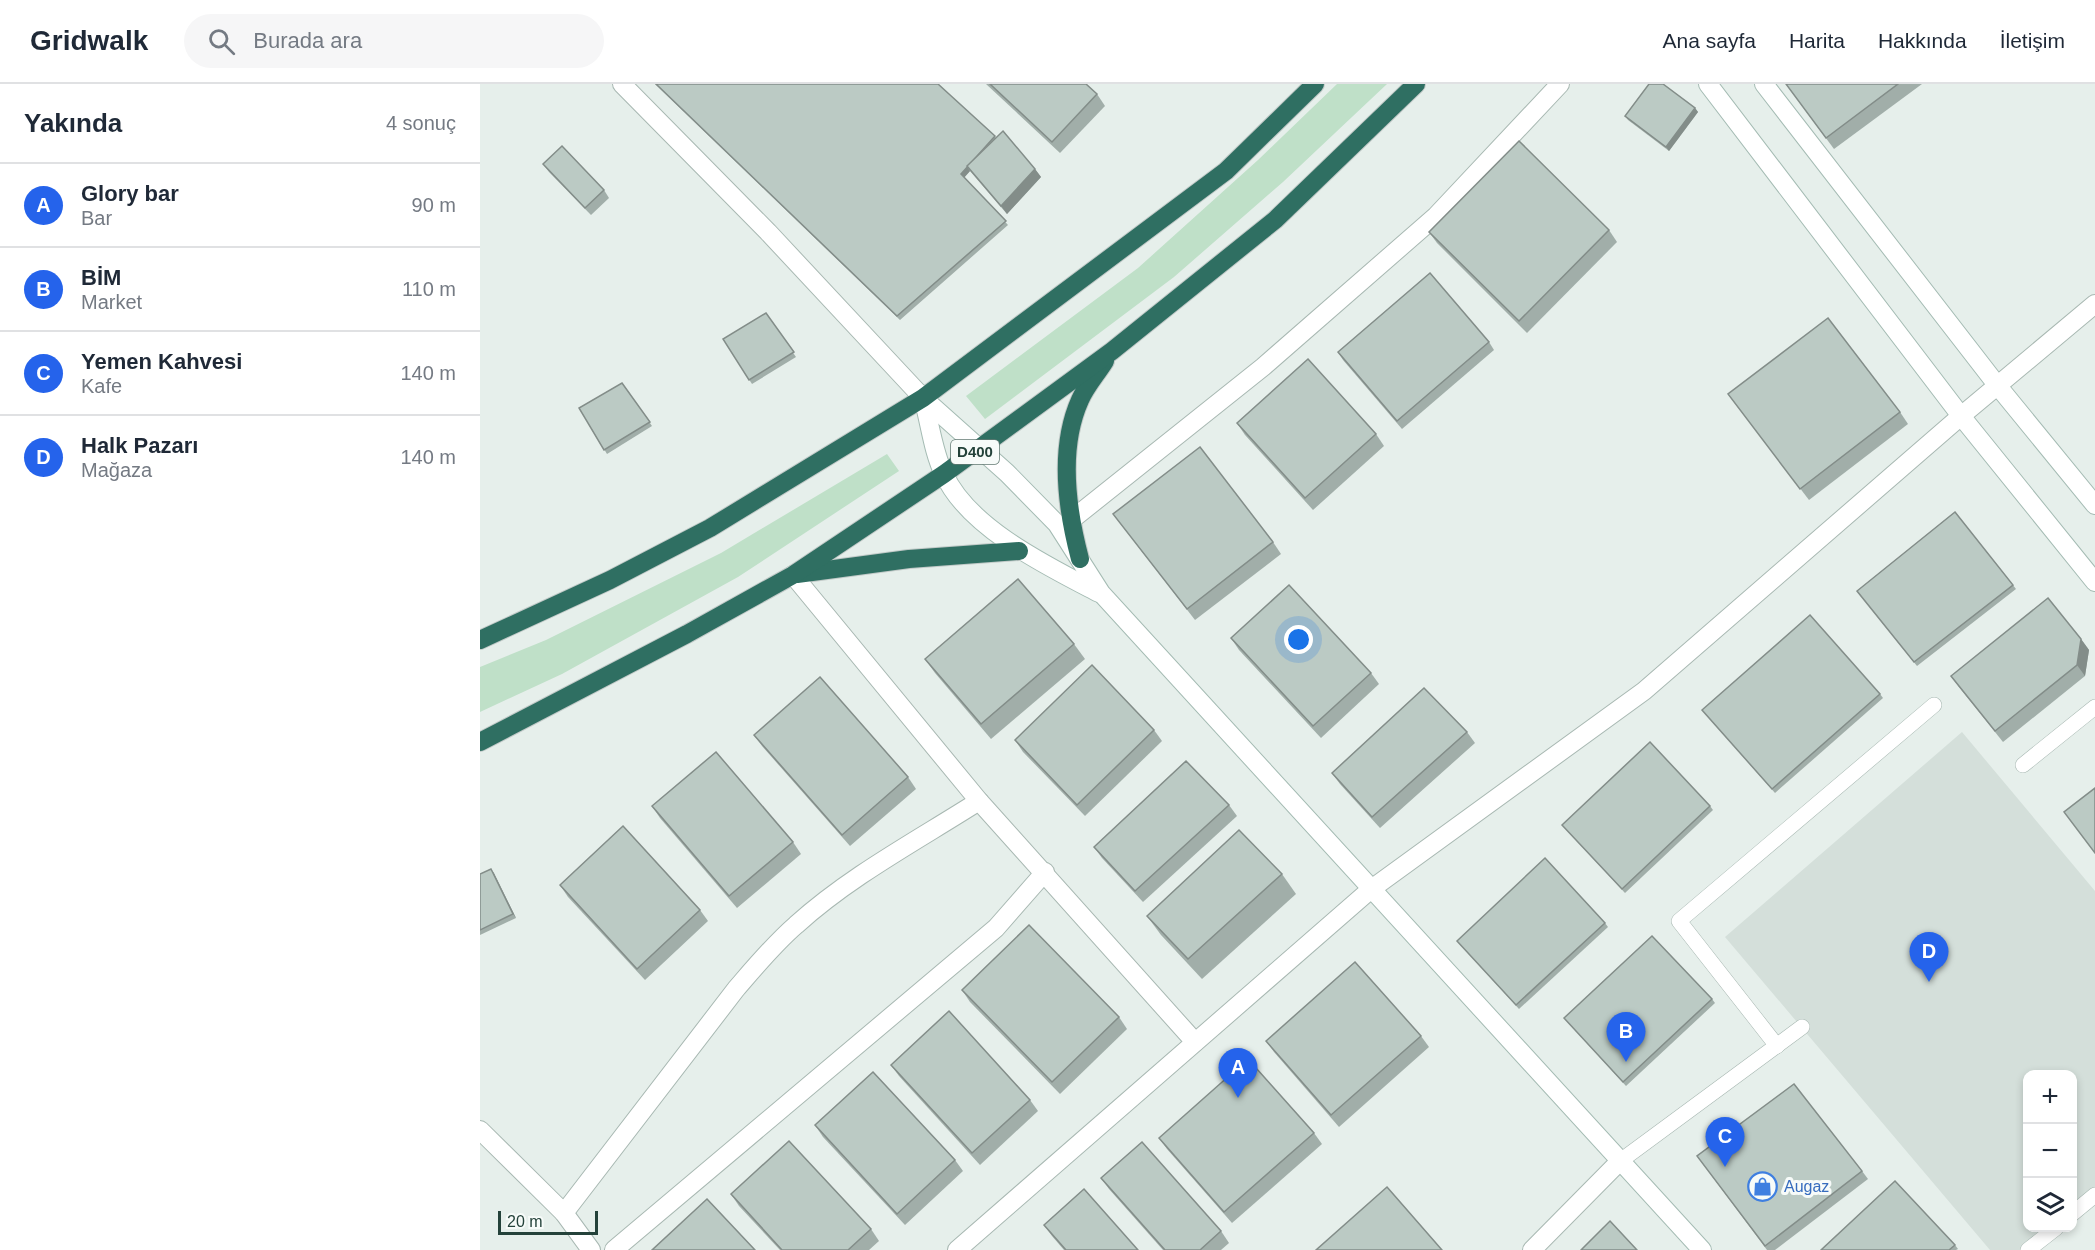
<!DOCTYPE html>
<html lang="tr">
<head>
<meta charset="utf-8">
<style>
	:root { --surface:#fff; --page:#f6f6f7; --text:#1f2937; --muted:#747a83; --line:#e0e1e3; --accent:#2563eb }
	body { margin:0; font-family:Helvetica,sans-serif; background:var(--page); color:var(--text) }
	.controls { position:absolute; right:18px; bottom:18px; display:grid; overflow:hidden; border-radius:12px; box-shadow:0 3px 9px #0003 }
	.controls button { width:54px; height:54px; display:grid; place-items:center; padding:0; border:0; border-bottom:2px solid var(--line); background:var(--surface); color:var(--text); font:30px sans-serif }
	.scale { position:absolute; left:18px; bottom:15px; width:100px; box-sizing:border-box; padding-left:6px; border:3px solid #24423a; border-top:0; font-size:16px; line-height:21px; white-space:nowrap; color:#24423a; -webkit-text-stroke:4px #f7fbf9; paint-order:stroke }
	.you { position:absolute; left:819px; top:556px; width:21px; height:21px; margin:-15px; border:4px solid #fff; border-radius:50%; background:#1a73e8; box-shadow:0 0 0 9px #1a73e833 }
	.badge { display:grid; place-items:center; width:39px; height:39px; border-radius:50%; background:var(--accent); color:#fff; font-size:20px; font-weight:700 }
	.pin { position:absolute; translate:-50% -50px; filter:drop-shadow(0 2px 3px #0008) }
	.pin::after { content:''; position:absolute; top:32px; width:21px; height:18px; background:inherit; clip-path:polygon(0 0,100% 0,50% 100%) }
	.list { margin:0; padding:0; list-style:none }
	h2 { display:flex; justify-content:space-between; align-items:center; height:78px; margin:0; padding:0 24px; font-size:26px }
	h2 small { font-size:20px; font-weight:400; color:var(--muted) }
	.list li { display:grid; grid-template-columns:39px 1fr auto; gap:18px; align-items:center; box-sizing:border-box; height:84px; padding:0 24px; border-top:2px solid var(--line) }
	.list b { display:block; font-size:22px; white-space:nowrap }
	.list p { margin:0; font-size:20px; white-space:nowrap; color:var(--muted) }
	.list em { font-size:20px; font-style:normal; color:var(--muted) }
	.icon { flex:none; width:33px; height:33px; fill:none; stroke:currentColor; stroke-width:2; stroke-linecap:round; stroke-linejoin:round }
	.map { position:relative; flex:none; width:1615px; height:1166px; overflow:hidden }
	header { display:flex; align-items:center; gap:36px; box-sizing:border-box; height:84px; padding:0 30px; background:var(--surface); border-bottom:2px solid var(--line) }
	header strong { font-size:28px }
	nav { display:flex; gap:33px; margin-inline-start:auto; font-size:21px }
	.search { width:420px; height:54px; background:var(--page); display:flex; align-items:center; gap:15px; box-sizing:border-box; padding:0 21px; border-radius:33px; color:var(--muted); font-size:22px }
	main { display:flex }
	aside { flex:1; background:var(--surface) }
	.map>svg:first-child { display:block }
</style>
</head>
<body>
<header>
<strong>Gridwalk</strong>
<div class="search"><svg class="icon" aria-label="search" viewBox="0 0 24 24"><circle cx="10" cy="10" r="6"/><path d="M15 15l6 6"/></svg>Burada ara</div>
<nav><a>Ana sayfa</a><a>Harita</a><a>Hakkında</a><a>İletişim</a></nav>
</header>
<main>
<aside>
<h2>Yakında<small>4 sonuç</small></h2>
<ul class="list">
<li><span class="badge">A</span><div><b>Glory bar</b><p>Bar</p></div><em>90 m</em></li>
<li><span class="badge">B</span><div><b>BİM</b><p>Market</p></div><em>110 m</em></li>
<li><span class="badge">C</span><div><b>Yemen Kahvesi</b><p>Kafe</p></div><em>140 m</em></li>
<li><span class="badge">D</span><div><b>Halk Pazarı</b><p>Mağaza</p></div><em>140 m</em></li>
</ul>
</aside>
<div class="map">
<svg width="1615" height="1166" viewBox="0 0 1615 1166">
	<rect width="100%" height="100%" fill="#e6efeb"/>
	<!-- built -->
	<path fill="#d4dfda" d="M 1482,648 L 1615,807 L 1615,1104 L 1593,1123 L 1592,990 L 1548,990 L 1548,1144 L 1568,1144 L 1542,1166 L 1510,1166 L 1245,853 Z"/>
	<!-- green -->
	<g fill="#bfe0c8">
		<path d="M 857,0 L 907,0 L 803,98 L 694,193 L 505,335 L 486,312 L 658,184 L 778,76 Z"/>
		<path d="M 407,370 L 419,387 L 258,493 L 82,590 L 0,628 L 0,583 L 66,556 L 241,469 Z"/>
	</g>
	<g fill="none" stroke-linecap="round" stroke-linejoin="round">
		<defs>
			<g id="lane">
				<path d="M 1543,681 L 1615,623"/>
				<path d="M 1297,962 L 1199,837 L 1454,621"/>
				<path d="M 1139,1078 L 1322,943"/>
				<path d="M 1592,1130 L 1615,1111"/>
				<path d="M 1548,1166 L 1576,1144"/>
			</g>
			<g id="street">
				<path d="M 142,0 L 288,148 L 443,314"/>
				<path d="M 590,437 L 783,283 L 956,132 L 1080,0"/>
				<path d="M 313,491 L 499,717 L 715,958"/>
				<path d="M 0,1046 L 84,1129 L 111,1166"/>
				<path d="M 84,1129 L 256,905 C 275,883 294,860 316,841 C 370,792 438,756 499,717"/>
				<path d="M 134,1166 L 516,844 L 565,788"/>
				<path d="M 477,1166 L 890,806 L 1164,607 L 1481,332 L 1615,220"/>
				<path d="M 1052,1166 L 1139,1078"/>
			</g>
			<g id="secondary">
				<path d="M 1228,0 L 1481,332 L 1615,498"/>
				<path d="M 1284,0 L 1517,301 L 1615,421"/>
				<path d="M 443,314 L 527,389 L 577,440 L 621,509 L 1222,1166"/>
				<path d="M 443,314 C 450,339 453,368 464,390 C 488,444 569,483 619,509"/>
			</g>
			<g id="highway">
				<path d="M 600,475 C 587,426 578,365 600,316 C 606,302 617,290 625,277"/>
				<path d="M 317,490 L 429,475 L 539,467"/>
				<path d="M 0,556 L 130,496 L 230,444 L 443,314 L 746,87 L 835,0"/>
				<path d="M 0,658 L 207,550 L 313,491 L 464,390 L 632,267 L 795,136 L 936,0"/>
			</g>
		</defs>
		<!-- lane casing -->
		<use href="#lane" stroke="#a8b8b2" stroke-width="16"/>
		<!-- street casing -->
		<use href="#street" stroke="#a8b8b2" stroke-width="20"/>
		<!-- secondary casing -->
		<use href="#secondary" stroke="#a4bbb3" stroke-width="20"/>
		<!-- highway casing -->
		<use href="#highway" stroke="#c2cac8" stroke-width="20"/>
		<!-- lane -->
		<use href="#lane" stroke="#fff" stroke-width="15"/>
		<!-- street -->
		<use href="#street" stroke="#fff" stroke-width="18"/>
		<!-- secondary -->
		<use href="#secondary" stroke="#fff" stroke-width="18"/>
		<!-- highway -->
		<use href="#highway" stroke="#2f6f62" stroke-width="18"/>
	</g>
	<!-- wall -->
	<g fill="#a1aea9">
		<path d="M 175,0 L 458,0 L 516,54 L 555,85 L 561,93 L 527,130 L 490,87 L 484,93 L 528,141 L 420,236 Z"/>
		<path d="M 506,0 L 606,0 L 617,10 L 625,22 L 580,69 Z"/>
		<path d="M 1306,0 L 1442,0 L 1354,65 Z"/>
		<path d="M 1215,24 L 1218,28 L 1189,67 L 1148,36 L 1145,32 Z"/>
		<path d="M 63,80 L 124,106 L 129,114 L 111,131 L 69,88 Z"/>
		<path d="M 1129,146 L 1137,158 L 1047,249 L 957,159 L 949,148 Z"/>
		<path d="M 286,229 L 316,273 L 272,300 L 243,255 Z"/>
		<path d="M 1009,258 L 1014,266 L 922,345 L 863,276 L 858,268 Z"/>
		<path d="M 142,299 L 172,342 L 127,370 L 99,324 Z"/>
		<path d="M 1248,310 L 1420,328 L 1428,340 L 1329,416 Z"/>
		<path d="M 757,339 L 896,350 L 904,362 L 833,426 L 765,351 Z"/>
		<path d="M 1475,428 L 1536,505 L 1437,582 L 1377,507 Z"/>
		<path d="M 633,430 L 793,458 L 801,470 L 715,536 Z"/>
		<path d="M 751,554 L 891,589 L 899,600 L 841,654 L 759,566 Z"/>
		<path d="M 1601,555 L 1609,566 L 1605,592 L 1523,658 L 1479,603 L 1471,592 Z"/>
		<path d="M 594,560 L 605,575 L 511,655 L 455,589 L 445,575 Z"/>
		<path d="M 1400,610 L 1403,614 L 1295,709 L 1222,626 Z"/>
		<path d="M 674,646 L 682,657 L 605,732 L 543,668 L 535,656 Z"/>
		<path d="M 987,648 L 995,659 L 900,744 L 860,700 L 852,689 Z"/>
		<path d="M 274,651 L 428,693 L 436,705 L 370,762 L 282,662 Z"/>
		<path d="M 749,721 L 757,732 L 663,818 L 622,774 L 614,763 Z"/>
		<path d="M 172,722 L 313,758 L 321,770 L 257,824 L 180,734 Z"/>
		<path d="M 1230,722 L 1233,726 L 1145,809 L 1082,741 Z"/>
		<path d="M 11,785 L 36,834 L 0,851 L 0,790 Z"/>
		<path d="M 802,790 L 816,810 L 722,895 L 681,851 L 667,832 Z"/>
		<path d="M 80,801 L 220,826 L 228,837 L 165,896 L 88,813 Z"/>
		<path d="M 1125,839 L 1128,843 L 1039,925 L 977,857 Z"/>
		<path d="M 482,906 L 639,933 L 647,945 L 580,1010 L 490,918 Z"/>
		<path d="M 1232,915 L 1235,919 L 1146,1002 L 1084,934 Z"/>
		<path d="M 941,952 L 949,963 L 859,1043 L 794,968 L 786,957 Z"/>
		<path d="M 411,981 L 550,1016 L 558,1027 L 500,1081 L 419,992 Z"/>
		<path d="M 335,1041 L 475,1076 L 483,1087 L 425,1141 L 343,1053 Z"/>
		<path d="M 834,1049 L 842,1060 L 752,1139 L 687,1065 L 679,1054 Z"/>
		<path d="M 1217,1072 L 1382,1087 L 1388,1095 L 1295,1166 L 1287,1166 Z"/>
		<path d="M 621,1094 L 741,1147 L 749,1159 L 741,1166 L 683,1166 L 629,1105 Z"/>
		<path d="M 251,1110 L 391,1145 L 399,1157 L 389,1166 L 300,1166 L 259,1122 Z"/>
		<path d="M 564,1141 L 658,1166 L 584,1166 L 572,1152 Z"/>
		<path d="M 1475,1161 L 1478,1165 L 1476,1166 L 1341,1166 Z"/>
	</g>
	<!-- shaded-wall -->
	<g fill="#838d89">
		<path d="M 1215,24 L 1218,28 L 1189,67 L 1186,63 Z"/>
		<path d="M 487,83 L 490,87 L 484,94 L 481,90 Z"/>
		<path d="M 555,85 L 561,93 L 527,130 L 521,122 Z"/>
		<path d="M 1601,555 L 1609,566 L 1605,592 L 1597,581 Z"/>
		<path d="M 11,785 L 14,789 L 36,834 L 33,830 Z"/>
	</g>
	<!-- building -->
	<g fill="#bbcac4" stroke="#838d89" stroke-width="1.5">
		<path d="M 176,0 L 458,0 L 515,52 L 481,90 L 526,137 L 417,232 Z"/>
		<path d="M 510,0 L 606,0 L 617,10 L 572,58 Z"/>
		<path d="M 1169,0 L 1183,0 L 1215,24 L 1186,63 L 1145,32 Z"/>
		<path d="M 1306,0 L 1418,0 L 1346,54 Z"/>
		<path d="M 523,47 L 555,85 L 521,122 L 487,82 Z"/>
		<path d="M 1039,57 L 1129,146 L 1039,237 L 949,148 Z"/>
		<path d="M 82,62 L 124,106 L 105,124 L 63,80 Z"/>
		<path d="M 950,189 L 1009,258 L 917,337 L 858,268 Z"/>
		<path d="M 286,229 L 314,268 L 269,296 L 243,255 Z"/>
		<path d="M 1348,234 L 1420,328 L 1320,405 L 1248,310 Z"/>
		<path d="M 828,275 L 896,350 L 825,414 L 757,339 Z"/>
		<path d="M 142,299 L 170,338 L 124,366 L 99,324 Z"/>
		<path d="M 720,363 L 793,458 L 707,525 L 633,430 Z"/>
		<path d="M 1475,428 L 1533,501 L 1434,578 L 1377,507 Z"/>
		<path d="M 538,495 L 594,560 L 501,640 L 445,575 Z"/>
		<path d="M 809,501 L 891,589 L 833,642 L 751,554 Z"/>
		<path d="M 1568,514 L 1601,555 L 1597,581 L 1515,647 L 1471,592 Z"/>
		<path d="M 1330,531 L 1400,610 L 1292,705 L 1222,626 Z"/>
		<path d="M 612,581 L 674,646 L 597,721 L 535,656 Z"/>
		<path d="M 340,593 L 428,693 L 362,751 L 274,651 Z"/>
		<path d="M 944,604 L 987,648 L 892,733 L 852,689 Z"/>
		<path d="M 1170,658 L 1230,722 L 1142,805 L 1082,741 Z"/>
		<path d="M 236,668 L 313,758 L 249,812 L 172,722 Z"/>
		<path d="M 706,677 L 749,721 L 655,807 L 614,763 Z"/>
		<path d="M 1615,704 L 1615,769 L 1584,728 Z"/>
		<path d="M 143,742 L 220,826 L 157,885 L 80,801 Z"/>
		<path d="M 759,746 L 802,790 L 708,875 L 667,832 Z"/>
		<path d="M 1065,774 L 1125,839 L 1036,921 L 977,857 Z"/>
		<path d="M 11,785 L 33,830 L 0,846 L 0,790 Z"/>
		<path d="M 549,841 L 639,933 L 572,998 L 482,906 Z"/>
		<path d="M 1172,852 L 1232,915 L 1143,998 L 1084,934 Z"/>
		<path d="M 875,878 L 941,952 L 851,1031 L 786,957 Z"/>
		<path d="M 469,927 L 550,1016 L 492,1069 L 411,981 Z"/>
		<path d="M 768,975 L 834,1049 L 744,1128 L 679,1054 Z"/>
		<path d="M 393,988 L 475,1076 L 417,1130 L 335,1041 Z"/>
		<path d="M 1314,1000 L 1382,1087 L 1285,1162 L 1217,1072 Z"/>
		<path d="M 309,1057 L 391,1145 L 368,1166 L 302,1166 L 251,1110 Z"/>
		<path d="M 662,1058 L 741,1147 L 720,1166 L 685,1166 L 621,1094 Z"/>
		<path d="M 1415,1097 L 1475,1161 L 1469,1166 L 1341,1166 Z"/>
		<path d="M 907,1103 L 962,1166 L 836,1166 Z"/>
		<path d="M 604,1105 L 658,1166 L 586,1166 L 564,1141 Z"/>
		<path d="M 227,1115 L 275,1166 L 172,1166 Z"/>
		<path d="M 1130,1137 L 1157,1166 L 1101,1166 Z"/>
	</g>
	<!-- icons -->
	<defs>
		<symbol id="shop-ring" viewBox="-11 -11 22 22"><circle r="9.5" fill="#f7fbf9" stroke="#3f7fe0" stroke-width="1.5"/><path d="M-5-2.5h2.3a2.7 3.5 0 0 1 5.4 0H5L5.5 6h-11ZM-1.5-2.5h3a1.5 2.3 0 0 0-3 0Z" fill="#3f7fe0"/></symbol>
	</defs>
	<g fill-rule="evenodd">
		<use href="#shop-ring" x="1266" y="1086" width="33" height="33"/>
	</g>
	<g text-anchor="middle" stroke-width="6" stroke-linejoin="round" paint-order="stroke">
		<!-- shield labels -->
		<rect fill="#f7fbf9" stroke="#637a73" stroke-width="1.5" x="471" y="356" width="48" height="24" rx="4.5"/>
		<g font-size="15" font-weight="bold" fill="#24423a">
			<text x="495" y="373">D400</text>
		</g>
		<!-- shop labels -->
		<g font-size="16" fill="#366cbe" stroke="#f7fbf9" text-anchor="start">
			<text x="1304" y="1108">Augaz</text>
		</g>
	</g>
</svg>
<div class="controls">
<button>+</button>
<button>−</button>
<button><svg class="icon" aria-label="layers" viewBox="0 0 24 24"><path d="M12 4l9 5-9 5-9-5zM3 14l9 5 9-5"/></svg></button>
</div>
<div class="scale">20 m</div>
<div class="you"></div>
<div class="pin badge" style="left:758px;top:1014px">A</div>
<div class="pin badge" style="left:1146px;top:978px">B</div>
<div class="pin badge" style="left:1245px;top:1083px">C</div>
<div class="pin badge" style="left:1449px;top:898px">D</div>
</div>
</main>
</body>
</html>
